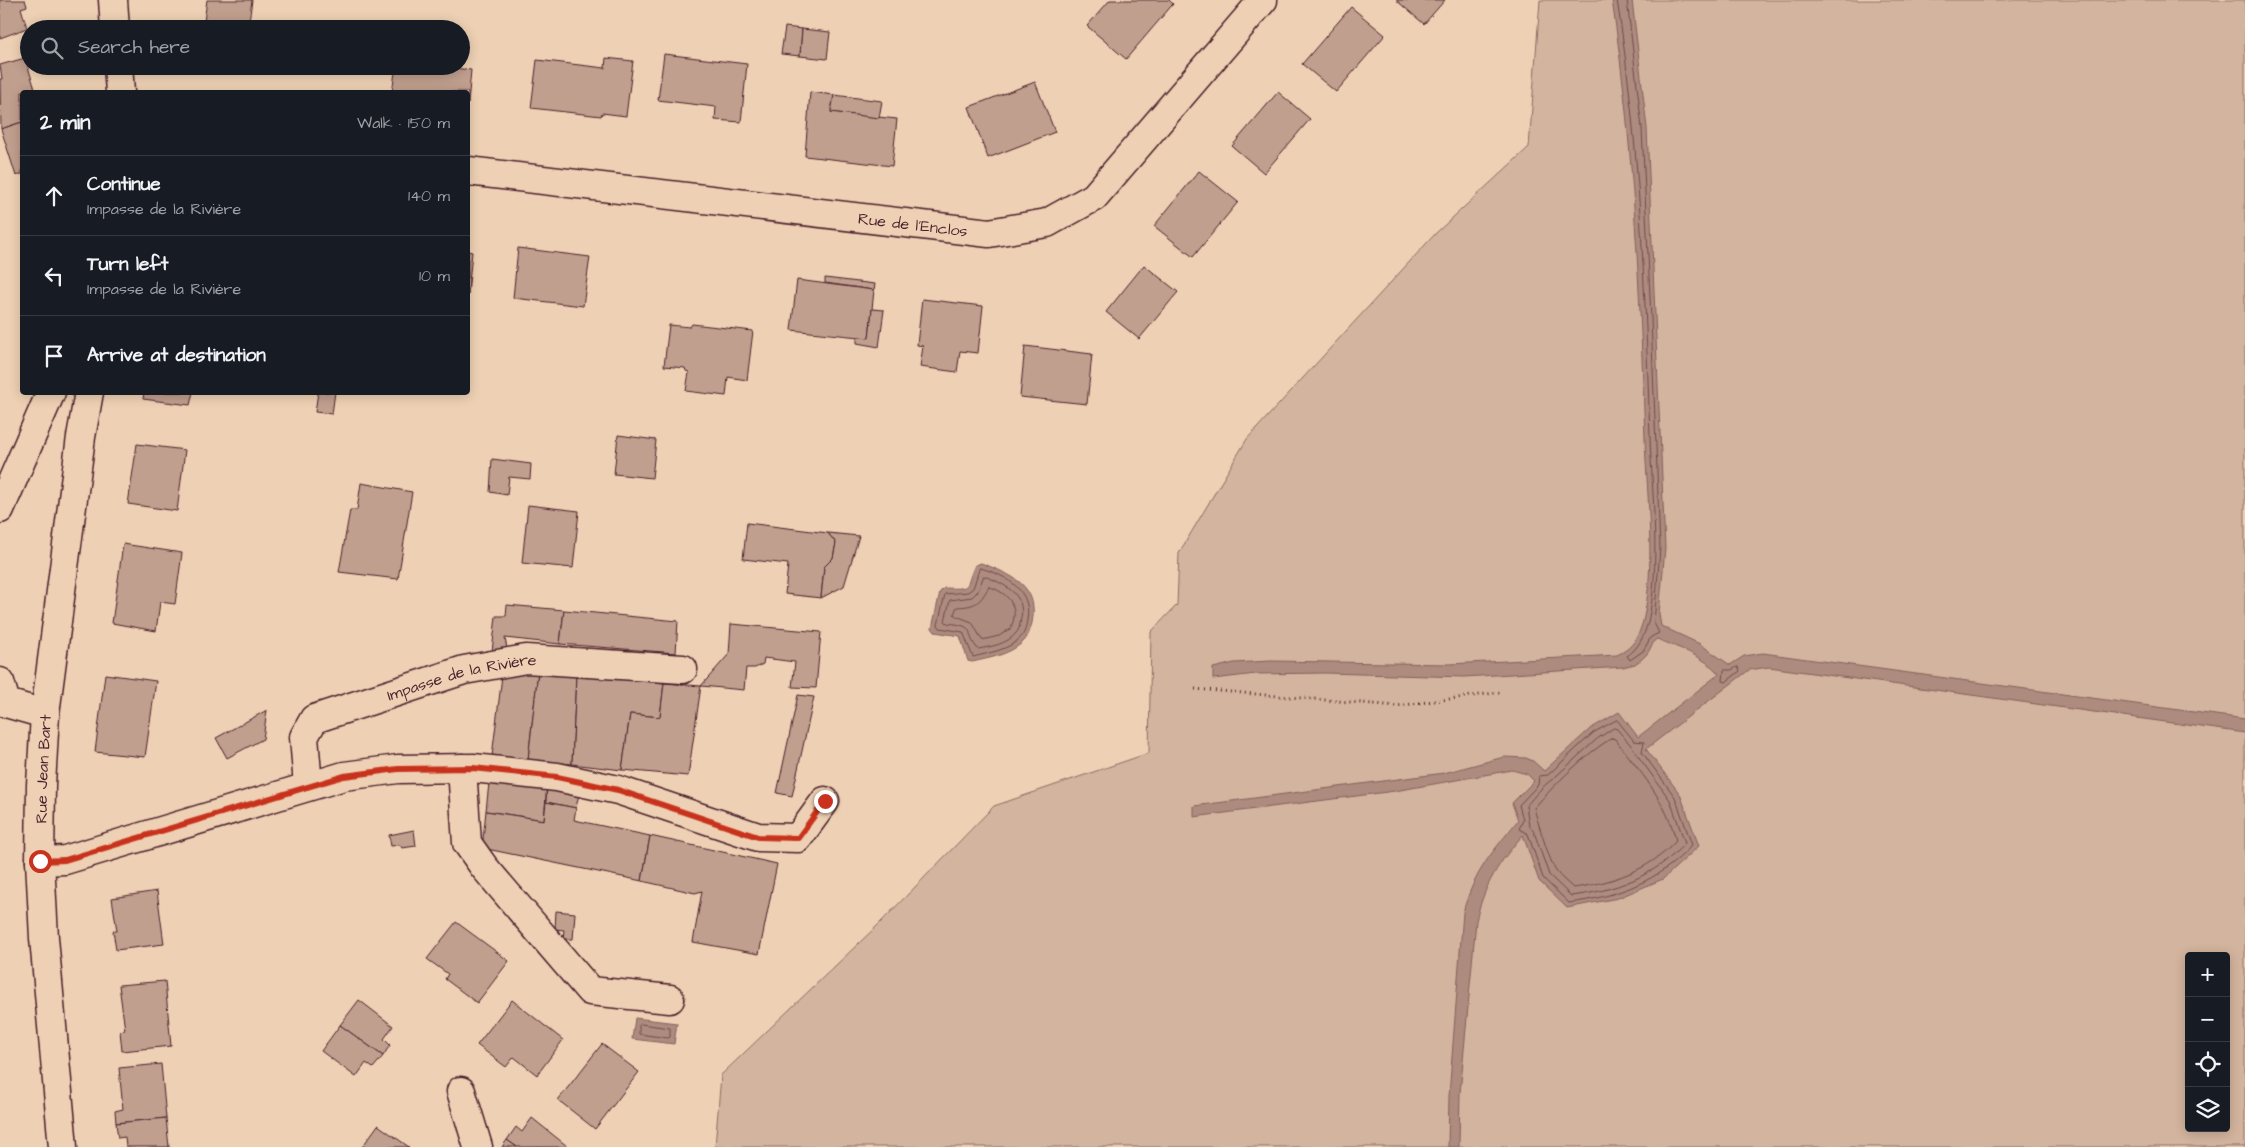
<!DOCTYPE html>
<html lang="en">
<head>
<meta charset="utf-8">
<style>
	:root { --surface:#171b24; --page:#20242c; --text:#f1f3f6; --muted:#9ea1a6; --line:#363941 }
	body { margin:0; font-family:"Architects Daughter",sans-serif; background:var(--page); color:var(--text) }
	.controls { position:absolute; right:15px; bottom:15px; display:grid; overflow:hidden; border-radius:5px; box-shadow:0 2px 12px #0003 }
	.controls button { width:45px; height:45px; display:grid; place-items:center; padding:0; border:0; border-bottom:1px solid var(--line); background:var(--surface); color:var(--text); font:25px sans-serif }
	.stop { position:absolute; width:15px; height:15px; margin:-11px; border:4px solid #c8321e; border-radius:50%; background:#fff }
	.stop.end { background:#c8321e; border-color:#fff; box-shadow:0 1px 5px #0008 }
	.list { margin:0; padding:0; list-style:none }
	h2 { display:flex; justify-content:space-between; align-items:center; height:65px; margin:0; padding:0 20px; font-size:21px }
	h2 small { font-size:16px; font-weight:400; color:var(--muted) }
	.list li { display:grid; grid-template-columns:32px 1fr auto; gap:15px; align-items:center; box-sizing:border-box; height:80px; padding:0 20px; border-top:1px solid var(--line) }
	.list b { display:block; font-size:19px; white-space:nowrap }
	.list p { margin:0; font-size:16px; white-space:nowrap; color:var(--muted) }
	.list em { font-size:16px; font-style:normal; color:var(--muted) }
	.icon { flex:none; width:28px; height:28px; fill:none; stroke:currentColor; stroke-width:2; stroke-linecap:round; stroke-linejoin:round }
	.map { position:relative; flex:none; width:2245px; height:1147px; overflow:hidden }
	.search { position:absolute; background:var(--surface); box-shadow:0 2px 12px #0003; left:20px; top:20px; width:450px; height:55px; display:flex; align-items:center; gap:12px; box-sizing:border-box; padding:0 18px; border-radius:28px; color:var(--muted); font-size:19px }
	.panel { position:absolute; background:var(--surface); box-shadow:0 2px 12px #0003; left:20px; top:90px; width:450px; height:305px; border-radius:5px }
	.map>svg:first-child { display:block }
</style>
</head>
<body>
<div class="map">
<svg width="2245" height="1147" viewBox="0 0 2245 1147">
	<rect width="100%" height="100%" fill="#eed1b4"/>
	<filter id="ink" filterUnits="userSpaceOnUse"><feTurbulence type="fractalNoise" baseFrequency=".02" numOctaves="2"/><feDisplacementMap in="SourceGraphic" scale="10" xChannelSelector="R" yChannelSelector="G"/><feConvolveMatrix kernelMatrix="1 2 1 2 8 2 1 2 1" color-interpolation-filters="sRGB"/></filter>
	<g filter="url(#ink)">
		<!-- green -->
		<path fill="#d3b49e" stroke="#8e6a64" fill-rule="evenodd" d="M 1540,0 L 2245,0 L 2245,1147 L 715,1147 L 721,1075 L 879,924 L 994,806 L 1149,753 L 1151,632 L 1177,605 L 1179,553 L 1247,439 L 1436,233 L 1529,147 ZM 2189,956 L 2226,956 L 2226,1128 L 2189,1128 Z"/>
		<!-- water -->
		<g fill="#ad8b7e" stroke="#85605d">
			<path d="M 1612,0 L 1632,0 L 1647,128 L 1665,548 L 1659,614 L 1661,626 L 1700,644 L 1730,665 L 1744,656 L 1763,653 L 2245,719 L 2245,733 L 1769,667 L 1749,670 L 1646,749 L 1680,794 L 1699,846 L 1663,879 L 1618,898 L 1567,908 L 1539,881 L 1523,835 C 1499,862 1484,885 1476,921 L 1460,1093 L 1459,1147 L 1448,1147 L 1449,1096 L 1463,912 C 1475,870 1492,853 1518,820 L 1512,803 L 1534,781 L 1527,774 L 1512,770 L 1395,791 L 1194,817 L 1194,806 L 1444,773 L 1504,757 L 1526,758 L 1533,761 L 1544,771 L 1590,729 L 1619,712 L 1638,737 L 1719,674 C 1704,656 1679,648 1657,639 L 1655,640 L 1647,654 L 1642,659 L 1635,664 L 1623,667 L 1464,677 L 1325,673 L 1256,674 L 1213,679 L 1213,668 L 1234,663 L 1271,661 L 1450,664 L 1617,655 C 1633,648 1638,638 1643,621 C 1656,567 1647,496 1645,440 C 1640,293 1634,146 1612,0 Z"/>
			<path d="M 981,563 C 1010,574 1040,585 1032,623 C 1030,630 1028,638 1022,643 C 1008,655 990,658 972,662 L 968,661 L 960,636 L 935,632 L 932,628 L 940,592 L 944,588 C 974,589 964,588 975,565 Z"/>
			<path d="M 635,1018 L 677,1023 L 674,1044 L 632,1039 Z"/>
		</g>
		<g fill="none" stroke-linecap="round" stroke-linejoin="round">
			<!-- shore -->
			<g stroke="#724a4c" stroke-width="1">
				<path d="M 1617,0 C 1640,144 1645,291 1650,437 C 1652,494 1661,567 1648,622 C 1644,636 1639,648 1627,656 L 1630,660 L 1643,651 L 1651,637 L 1659,633 L 1654,623 L 1660,548 L 1651,318 L 1642,128 L 1627,0"/>
				<path d="M 980,568 C 1005,574 1033,591 1027,620 C 1026,626 1025,634 1020,638 C 1009,650 988,653 973,657 L 963,632 L 940,628 L 938,625 L 945,594 L 968,592 L 973,588 Z"/>
				<path d="M 984,576 C 1003,583 1026,594 1021,618 C 1020,623 1020,629 1016,633 C 1008,644 990,647 978,649 C 963,633 980,626 947,623 L 945,621 L 950,600 L 972,597 L 978,591 Z"/>
				<path d="M 989,587 C 1009,592 1021,609 1010,629 L 999,636 L 982,640 L 972,622 L 956,616 L 954,614 L 957,607 C 977,606 979,603 989,587 Z"/>
				<path d="M 1738,667 L 1740,671 L 1726,682 L 1723,681 L 1724,670 L 1731,670 Z"/>
				<path d="M 1617,720 L 1634,741 L 1644,742 L 1642,752 L 1675,797 L 1692,845 C 1660,881 1616,897 1569,903 L 1543,878 L 1528,834 L 1519,829 L 1523,820 L 1519,805 L 1538,785 L 1539,776 L 1548,775 L 1593,733 Z"/>
				<path d="M 1614,728 L 1617,729 C 1624,738 1633,746 1638,756 L 1670,800 L 1685,843 C 1656,876 1614,891 1571,896 L 1549,875 L 1534,832 L 1529,825 L 1526,806 C 1534,797 1543,785 1553,779 L 1597,739 Z"/>
				<path d="M 1612,738 L 1615,739 C 1639,770 1667,801 1676,841 C 1650,870 1611,883 1573,888 C 1568,883 1560,877 1556,871 C 1550,863 1537,819 1534,808 C 1555,784 1585,754 1612,738 Z"/>
				<path d="M 641,1024 L 670,1028 L 670,1037 L 668,1038 L 639,1034 L 639,1026 Z"/>
			</g>
		</g>
		<!-- building -->
		<g fill="#c09f8e" stroke="#4a1f2b">
			<path d="M 0,0 L 25,0 L 27,6 L 21,8 L 27,28 L 0,38 Z"/>
			<path d="M 207,0 L 252,0 L 248,29 L 203,29 Z"/>
			<path d="M 1110,0 L 1169,0 L 1173,4 L 1126,59 L 1087,26 Z"/>
			<path d="M 1396,0 L 1445,0 L 1424,24 Z"/>
			<path d="M 1351,7 L 1385,35 L 1336,92 L 1302,64 Z"/>
			<path d="M 785,27 L 802,29 L 800,56 L 781,54 Z"/>
			<path d="M 802,29 L 830,32 L 827,59 L 800,56 Z"/>
			<path d="M 664,54 L 747,64 L 741,122 L 715,120 L 716,107 L 658,100 Z"/>
			<path d="M 25,58 L 36,92 L 22,92 L 22,122 L 1,129 L 0,79 L 2,79 L 0,65 Z"/>
			<path d="M 606,58 L 633,61 L 626,116 L 602,113 L 601,116 L 531,108 L 537,60 L 605,68 Z"/>
			<path d="M 396,66 L 435,66 L 471,70 L 468,104 L 468,92 L 392,92 Z"/>
			<path d="M 1035,82 L 1055,132 L 988,158 L 969,107 Z"/>
			<path d="M 810,92 L 834,95 L 831,112 L 897,119 L 892,166 L 805,156 Z"/>
			<path d="M 1278,92 L 1310,119 L 1264,173 L 1232,146 Z"/>
			<path d="M 834,95 L 882,101 L 879,118 L 831,112 Z"/>
			<path d="M 22,122 L 22,174 L 16,176 L 1,129 Z"/>
			<path d="M 1199,171 L 1238,202 L 1193,257 L 1154,226 Z"/>
			<path d="M 518,248 L 590,257 L 583,306 L 513,298 Z"/>
			<path d="M 468,251 L 472,252 L 468,295 Z"/>
			<path d="M 1144,265 L 1178,292 L 1139,339 L 1106,312 Z"/>
			<path d="M 825,278 L 875,284 L 874,290 L 825,283 Z"/>
			<path d="M 797,280 L 874,290 L 869,338 L 791,330 Z"/>
			<path d="M 922,299 L 983,306 L 978,353 L 960,351 L 957,372 L 920,367 L 923,346 L 917,345 Z"/>
			<path d="M 872,309 L 884,310 L 879,347 L 857,343 L 857,337 L 869,338 Z"/>
			<path d="M 692,324 L 753,331 L 747,380 L 728,377 L 726,396 L 686,391 L 689,372 L 686,371 L 685,368 L 664,366 L 669,325 L 690,327 Z"/>
			<path d="M 1025,346 L 1092,354 L 1087,404 L 1020,397 Z"/>
			<path d="M 144,392 L 193,392 L 190,405 L 143,399 Z"/>
			<path d="M 318,392 L 335,392 L 332,414 L 315,412 Z"/>
			<path d="M 618,435 L 656,440 L 652,478 L 614,474 Z"/>
			<path d="M 137,444 L 185,450 L 177,511 L 128,504 Z"/>
			<path d="M 492,459 L 531,464 L 530,479 L 509,477 L 507,495 L 490,492 Z"/>
			<path d="M 361,483 L 412,492 L 398,579 L 339,572 L 350,510 L 357,510 Z"/>
			<path d="M 528,505 L 579,511 L 573,568 L 522,563 Z"/>
			<path d="M 747,523 L 828,533 L 836,543 L 833,558 L 824,567 L 821,598 L 785,594 L 788,564 L 743,559 Z"/>
			<path d="M 828,533 L 859,536 L 844,586 L 821,598 L 824,567 L 833,558 L 836,543 Z"/>
			<path d="M 123,544 L 182,553 L 175,604 L 160,602 L 156,631 L 112,623 Z"/>
			<path d="M 507,605 L 564,610 L 560,644 L 505,638 L 507,649 L 492,652 L 496,616 L 506,616 Z"/>
			<path d="M 564,610 L 678,621 L 676,653 L 560,644 Z"/>
			<path d="M 731,624 L 821,632 L 816,688 L 792,687 L 795,662 L 764,658 L 763,664 L 755,668 L 746,668 L 744,690 L 701,686 L 729,654 Z"/>
			<path d="M 503,668 L 538,671 L 528,760 L 492,756 Z"/>
			<path d="M 538,671 L 576,675 L 572,764 L 528,760 Z"/>
			<path d="M 105,674 L 156,681 L 145,757 L 95,752 Z"/>
			<path d="M 576,675 L 664,683 L 660,717 L 630,714 L 622,770 L 572,764 Z"/>
			<path d="M 664,683 L 701,686 L 688,776 L 622,770 L 630,714 L 660,717 Z"/>
			<path d="M 798,695 L 814,697 L 792,796 L 777,793 Z"/>
			<path d="M 267,710 L 263,739 L 227,758 L 216,738 Z"/>
			<path d="M 490,774 L 547,784 L 544,820 L 486,811 Z"/>
			<path d="M 547,784 L 580,789 L 576,808 L 546,802 Z"/>
			<path d="M 546,802 L 576,808 L 574,820 L 650,836 L 642,881 L 482,848 L 486,811 L 544,820 Z"/>
			<path d="M 414,830 L 416,846 L 402,848 L 400,845 L 391,846 L 389,835 Z"/>
			<path d="M 650,836 L 777,864 L 759,954 L 693,942 L 702,891 L 695,893 L 642,881 Z"/>
			<path d="M 157,891 L 164,944 L 116,950 L 113,931 L 117,931 L 112,898 Z"/>
			<path d="M 556,911 L 575,913 L 573,939 L 563,939 L 564,930 L 555,929 Z"/>
			<path d="M 456,922 L 509,961 L 477,1003 L 445,979 L 448,974 L 427,959 Z"/>
			<path d="M 165,981 L 171,1046 L 122,1051 L 120,1031 L 125,1030 L 119,985 Z"/>
			<path d="M 359,1000 L 393,1026 L 384,1039 L 390,1045 L 383,1056 L 340,1025 Z"/>
			<path d="M 512,1000 L 563,1040 L 537,1075 L 514,1057 L 506,1067 L 477,1045 Z"/>
			<path d="M 340,1025 L 383,1056 L 373,1068 L 366,1063 L 356,1077 L 321,1051 Z"/>
			<path d="M 602,1044 L 639,1072 L 595,1129 L 558,1100 Z"/>
			<path d="M 161,1064 L 166,1118 L 116,1123 L 115,1111 L 123,1109 L 119,1068 Z"/>
			<path d="M 166,1118 L 169,1147 L 126,1147 L 125,1137 L 118,1138 L 116,1123 Z"/>
			<path d="M 532,1118 L 567,1146 L 566,1147 L 517,1147 L 507,1140 L 516,1127 L 522,1132 Z"/>
			<path d="M 378,1125 L 409,1147 L 362,1147 Z"/>
			<path d="M 507,1140 L 517,1147 L 502,1147 Z"/>
		</g>
		<g fill="none" stroke-linecap="round" stroke-linejoin="round">
			<defs>
				<g id="minor">
					<path d="M 113,0 L 115,29"/>
					<path d="M 118,66 L 120,92"/>
					<path id="s1" d="M 468,171 L 989,233 L 1047,223 L 1094,197 L 1263,0"/>
					<path d="M 0,509 L 51,392"/>
					<path d="M 0,682 L 6,703 L 45,714"/>
					<path d="M 462,768 L 467,843 L 484,867 L 590,991 L 670,999"/>
					<path id="s2" d="M 308,786 L 304,737 L 314,719 L 464,670 L 526,659 L 683,669"/>
					<path d="M 40,861 L 65,860 L 344,776 L 398,769 L 473,768 L 557,777 L 618,790 L 758,837 L 798,838 L 825,801"/>
					<path d="M 461,1091 L 478,1147"/>
					<path id="s3" d="M 63,1147 L 44,938 L 40,861 L 41,785 L 45,714 L 81,437 L 89,392"/>
				</g>
			</defs>
			<!-- minor casing -->
			<use href="#minor" stroke="#4a1f2b" stroke-width="31"/>
			<!-- path -->
			<path stroke="#4a1f2b" stroke-width="3" stroke-dasharray="1 4" stroke-linecap="butt" d="M 1195,689 L 1397,706 L 1502,692"/>
			<!-- minor -->
			<use href="#minor" stroke="#eed1b4" stroke-width="28"/>
		</g>
	</g>
	<g fill="none" stroke-linecap="round" stroke-linejoin="round" filter="url(#ink)">
		<!-- route -->
		<path stroke="#c8321e" stroke-width="6" d="M 40,861 L 65,860 L 344,776 L 398,769 L 473,768 L 557,777 L 618,790 L 758,837 L 798,838 L 825,801"/>
	</g>
	<g text-anchor="middle" stroke-width="4.5" stroke-linejoin="round" paint-order="stroke">
		<!-- street labels -->
		<g font-size="16" fill="#4a1f2b" stroke="#eed1b4">
			<text dy="6" stroke="none"><textPath href="#s1" startOffset="448">Rue de l'Enclos</textPath></text>
			<text dy="6" stroke="none"><textPath href="#s2" startOffset="224">Impasse de la Rivière</textPath></text>
			<text dy="6" stroke="none"><textPath href="#s3" startOffset="379">Rue Jean Bart</textPath></text>
		</g>
	</g>
</svg>
<div class="controls">
<button>+</button>
<button>−</button>
<button><svg class="icon" aria-label="locate" viewBox="0 0 24 24"><circle cx="12" cy="12" r="6"/><path d="M12 2v4M12 18v4M2 12h4M18 12h4"/></svg></button>
<button><svg class="icon" aria-label="layers" viewBox="0 0 24 24"><path d="M12 4l9 5-9 5-9-5zM3 14l9 5 9-5"/></svg></button>
</div>
<div class="stop" style="left:40px;top:861px"></div>
<div class="stop end" style="left:825px;top:801px"></div>
<div class="search"><svg class="icon" aria-label="search" viewBox="0 0 24 24"><circle cx="10" cy="10" r="6"/><path d="M15 15l6 6"/></svg>Search here</div>
<section class="panel">
<h2>2 min<small>Walk · 150 m</small></h2>
<ul class="list">
<li><svg class="icon" aria-label="ahead" viewBox="0 0 24 24"><path d="M12 20V5M6 11l6-6 6 6"/></svg><div><b>Continue</b><p>Impasse de la Rivière</p></div><em>140 m</em></li>
<li><svg class="icon" aria-label="left" viewBox="0 0 24 24"><path d="M17 20v-9H6M10 6l-5 5 5 5"/></svg><div><b>Turn left</b><p>Impasse de la Rivière</p></div><em>10 m</em></li>
<li><svg class="icon" aria-label="arrive" viewBox="0 0 24 24"><path d="M6 21V4h12l-3 4 3 4H6"/></svg><div><b>Arrive at destination</b></div></li>
</ul>
</section>
</div>
</body>
</html>
